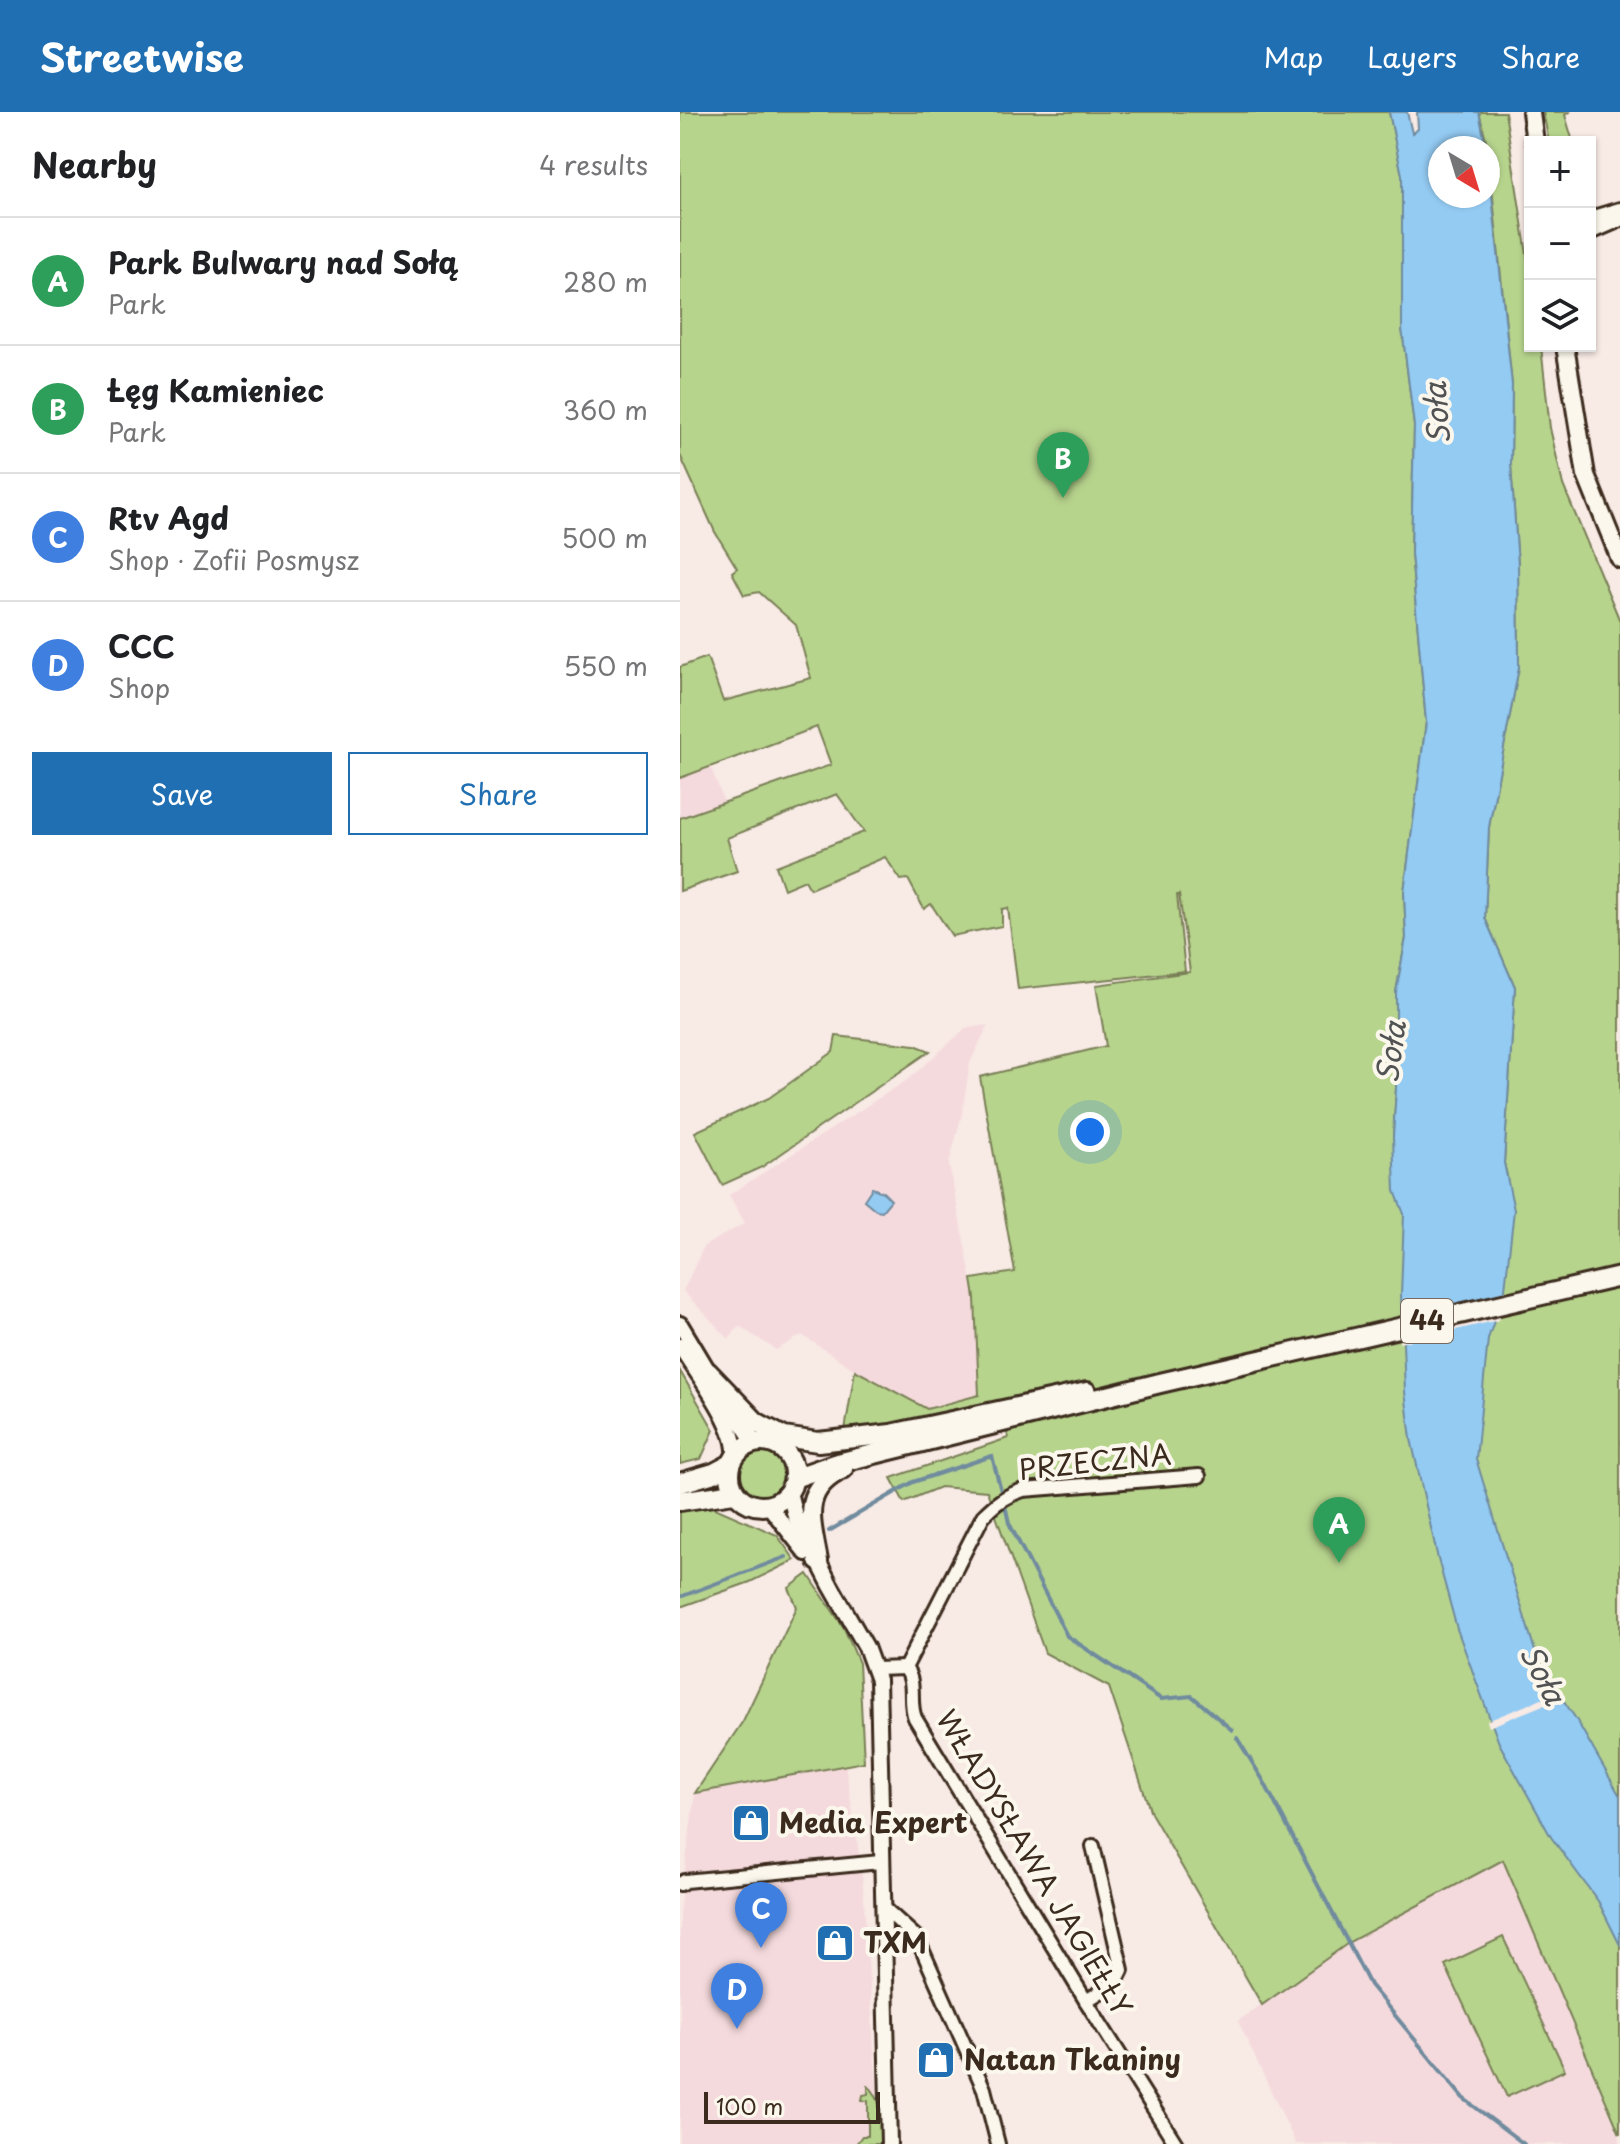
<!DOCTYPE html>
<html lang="en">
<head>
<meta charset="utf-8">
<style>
	:root { --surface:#fff; --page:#f6f6f6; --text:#202124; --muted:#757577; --line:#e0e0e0; --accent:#1f6fb2 }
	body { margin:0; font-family:"Playpen Sans",sans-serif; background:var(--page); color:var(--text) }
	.controls { position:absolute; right:24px; top:24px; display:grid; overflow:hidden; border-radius:0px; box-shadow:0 2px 6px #0004 }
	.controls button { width:72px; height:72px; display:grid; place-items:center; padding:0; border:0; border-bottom:2px solid var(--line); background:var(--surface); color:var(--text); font:40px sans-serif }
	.compass { position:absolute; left:748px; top:24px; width:72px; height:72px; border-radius:50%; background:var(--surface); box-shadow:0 2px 6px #0004; rotate:142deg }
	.scale { position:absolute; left:24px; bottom:20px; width:176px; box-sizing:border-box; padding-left:8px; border:4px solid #3b2a1e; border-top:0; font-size:22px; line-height:28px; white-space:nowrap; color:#3b2a1e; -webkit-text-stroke:6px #fbf7ec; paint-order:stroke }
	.you { position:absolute; left:410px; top:1020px; width:28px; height:28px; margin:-20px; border:6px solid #fff; border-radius:50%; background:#1a73e8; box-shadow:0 0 0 12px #1a73e833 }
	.badge { display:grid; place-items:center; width:52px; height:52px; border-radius:50%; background:var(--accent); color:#fff; font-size:26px; font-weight:700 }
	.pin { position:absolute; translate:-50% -66px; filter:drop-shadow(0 2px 4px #0008) }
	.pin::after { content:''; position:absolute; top:42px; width:28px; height:24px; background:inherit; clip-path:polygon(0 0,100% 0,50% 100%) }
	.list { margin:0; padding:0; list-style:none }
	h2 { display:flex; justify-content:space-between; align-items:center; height:104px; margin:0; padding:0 32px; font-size:34px }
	h2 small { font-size:26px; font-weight:400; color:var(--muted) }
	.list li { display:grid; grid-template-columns:52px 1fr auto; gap:24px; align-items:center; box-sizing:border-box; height:128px; padding:0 32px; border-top:2px solid var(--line) }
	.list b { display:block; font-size:30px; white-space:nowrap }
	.list p { margin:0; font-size:26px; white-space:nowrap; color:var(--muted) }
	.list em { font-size:26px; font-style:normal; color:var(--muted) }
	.actions { display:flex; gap:16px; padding:24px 32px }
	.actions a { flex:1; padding:18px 0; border:2px solid var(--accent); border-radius:0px; text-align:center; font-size:28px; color:var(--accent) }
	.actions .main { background:var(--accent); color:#fff }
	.icon { flex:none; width:44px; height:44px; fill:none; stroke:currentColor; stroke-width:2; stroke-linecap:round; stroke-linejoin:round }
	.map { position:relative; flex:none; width:940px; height:2032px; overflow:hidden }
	header { display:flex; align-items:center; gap:48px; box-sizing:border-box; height:112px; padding:0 40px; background:var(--accent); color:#fff }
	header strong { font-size:38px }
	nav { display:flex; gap:44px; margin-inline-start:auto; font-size:28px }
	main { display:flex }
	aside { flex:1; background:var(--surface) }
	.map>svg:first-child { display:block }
</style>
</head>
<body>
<header>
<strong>Streetwise</strong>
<nav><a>Map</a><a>Layers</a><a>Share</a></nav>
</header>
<main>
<aside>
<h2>Nearby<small>4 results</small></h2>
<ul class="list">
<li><span class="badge" style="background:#2e9e5b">A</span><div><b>Park Bulwary nad Sołą</b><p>Park</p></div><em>280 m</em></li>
<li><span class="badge" style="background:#2e9e5b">B</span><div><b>Łęg Kamieniec</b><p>Park</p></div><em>360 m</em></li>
<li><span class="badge" style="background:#3f7fe0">C</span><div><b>Rtv Agd</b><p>Shop · Zofii Posmysz</p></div><em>500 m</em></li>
<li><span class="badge" style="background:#3f7fe0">D</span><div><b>CCC</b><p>Shop</p></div><em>550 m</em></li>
</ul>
<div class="actions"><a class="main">Save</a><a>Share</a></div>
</aside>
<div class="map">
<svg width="940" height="2032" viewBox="0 0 940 2032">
	<rect width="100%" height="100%" fill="#f8eae5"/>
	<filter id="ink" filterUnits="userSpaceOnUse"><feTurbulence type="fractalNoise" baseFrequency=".0125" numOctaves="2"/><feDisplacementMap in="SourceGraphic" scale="16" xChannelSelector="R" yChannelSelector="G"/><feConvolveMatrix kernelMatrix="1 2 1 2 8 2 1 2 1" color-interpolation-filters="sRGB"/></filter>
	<g filter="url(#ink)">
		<!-- built -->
		<g fill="#f5dadd">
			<path d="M 30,653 L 44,690 L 0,706 L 0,666 Z"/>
			<path d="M 308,913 L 290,951 L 282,1002 L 269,1052 L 295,1186 L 299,1283 L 247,1297 L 175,1258 L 122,1223 L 96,1238 L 59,1214 L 49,1227 L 3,1179 L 24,1134 L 65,1111 L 49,1083 L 230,966 L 286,916 Z"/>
			<path d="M 165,1652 L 182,1760 L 197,1977 L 195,2032 L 0,2032 L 0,1793 L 15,1681 Z"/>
			<path d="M 823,1748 L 940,2026 L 940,2032 L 616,2032 L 558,1909 L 671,1829 Z"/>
		</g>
		<!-- green -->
		<g fill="#b7d48d" stroke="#797f56" stroke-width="2">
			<path d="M 0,0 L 709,0 L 722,63 L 722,216 L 734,314 L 731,441 L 746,610 L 724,780 L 726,826 L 716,880 L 716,976 L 713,1025 L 827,1064 L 824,1051 L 835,875 L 805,806 L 809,715 L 839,555 L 838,453 L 831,353 L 832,273 L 808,36 L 799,0 L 825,0 L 850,162 L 850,234 L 861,234 L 870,316 L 883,373 L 940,509 L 940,2022 L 823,1748 L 671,1829 L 582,1893 L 471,1701 L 429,1575 L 365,1541 L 307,1379 L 260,1375 L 224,1390 L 211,1366 L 328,1326 L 323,1290 L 216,1311 L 165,1318 L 175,1258 L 247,1297 L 299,1283 L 295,1186 L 292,1167 L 335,1160 L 300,965 L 426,934 L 416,873 L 510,860 L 499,782 L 497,783 L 505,859 L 338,877 L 328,796 L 322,797 L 322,814 L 272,824 L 251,792 L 244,797 L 228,767 L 221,768 L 205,745 L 130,777 L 125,768 L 104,777 L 96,754 L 184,720 L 157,682 L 47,726 L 57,759 L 0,779 L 0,706 L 151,653 L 137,615 L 0,666 L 0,555 L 27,545 L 43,589 L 131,566 L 116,513 L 79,480 L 64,483 L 52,460 L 57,456 L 35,420 L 0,343 Z"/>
			<path d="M 863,0 L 889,0 L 885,3 L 893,30 L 869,30 Z"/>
			<path d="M 156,924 L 235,933 L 250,939 L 82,1055 L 42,1073 L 15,1020 L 89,986 L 153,940 Z"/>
			<path d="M 0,1259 L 34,1318 L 21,1347 L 0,1352 Z"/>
			<circle cx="82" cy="1363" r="22"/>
			<path d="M 21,1390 L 97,1423 L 115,1448 L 70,1470 L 0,1495 L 0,1395 Z"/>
			<path d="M 128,1462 L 164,1516 L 179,1551 L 184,1650 L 15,1681 L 63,1609 L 117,1495 L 109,1476 Z"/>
			<path d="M 823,1825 L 885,1958 L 827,1985 L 765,1853 Z"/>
			<path d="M 188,1974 C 204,1986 201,2014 202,2032 L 176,2032 L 182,2024 L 188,2024 L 188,1989 L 182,1988 L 183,1983 L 188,1982 Z"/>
		</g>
		<!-- water -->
		<g fill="#94cbf3" stroke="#708b9e" stroke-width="2">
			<path d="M 709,0 L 727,0 L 732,21 L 738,17 L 737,0 L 799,0 L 806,36 L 760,36 L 760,84 L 808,84 L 808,46 L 832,273 L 831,353 L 838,453 L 839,555 L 809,715 L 805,806 L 835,875 L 824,1051 L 834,1098 L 825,1177 L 808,1227 L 796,1347 L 859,1552 L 896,1607 L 940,1684 L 940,1833 L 918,1789 L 871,1725 L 819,1631 L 777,1517 L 758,1447 L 731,1327 L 725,1280 L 721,1183 L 724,1102 L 715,1079 L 713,1025 L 716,976 L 716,880 L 726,826 L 724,780 L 746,610 L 731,441 L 734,314 L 722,216 L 722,63 Z"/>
			<path d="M 192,1076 L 203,1080 L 211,1088 L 202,1099 L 196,1098 L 184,1088 Z"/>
		</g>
		<!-- pier -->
		<g fill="#f8eae5">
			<path d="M 828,1181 L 819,1208 L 719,1231 L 718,1207 Z"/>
			<path d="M 882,1579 L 885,1584 L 809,1615 L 807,1609 Z"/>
		</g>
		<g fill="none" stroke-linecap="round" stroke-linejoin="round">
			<!-- stream -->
			<g stroke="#708b9e" stroke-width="4">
				<path d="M 325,1393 L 329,1411 L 387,1524 L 481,1587 L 512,1584 L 552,1618"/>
				<path d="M 149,1419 L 233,1370 L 312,1344 L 321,1379"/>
				<path d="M 0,1485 L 106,1445"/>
				<path d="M 557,1626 L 583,1668 L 690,1873 L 783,1986 L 844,2032"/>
			</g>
			<defs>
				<g id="minor">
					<path d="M 225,1556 C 237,1571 228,1589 235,1606 L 406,1889 L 496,2032"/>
					<path d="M 225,1556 L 303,1404 C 316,1391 325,1384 343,1378 L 519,1364"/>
					<path d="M 195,1557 L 225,1556"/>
					<path d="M 0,1772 L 5,1769 L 200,1750"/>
					<path d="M 205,1797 L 237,1826 L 304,1977 L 318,2032"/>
					<path d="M 406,1889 L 436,1870 L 442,1858 L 413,1734"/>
				</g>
				<g id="tertiary">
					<path d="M 910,107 L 940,98"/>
					<path d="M 910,120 L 940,107"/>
					<path d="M 0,1212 L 33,1267"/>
					<path d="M 0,1234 C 16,1261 58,1313 55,1344"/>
					<path d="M 44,1285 L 75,1331"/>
					<path d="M 109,1380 L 115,1404 L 151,1474 L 186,1535 L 198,1568 L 209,2032"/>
					<path d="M 89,1394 L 126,1441"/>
				</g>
				<g id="secondary">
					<path d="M 851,0 L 855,30"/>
					<path d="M 885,234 L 906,363 L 940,447"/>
				</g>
				<g id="primary">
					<path d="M 28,1260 L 76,1310 L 104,1325 L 138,1330 L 211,1322 L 407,1280"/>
					<circle cx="82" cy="1362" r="32"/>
					<path d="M 114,1366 L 154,1352 L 480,1271 L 940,1165"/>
					<path d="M 0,1371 L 34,1361 L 51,1352"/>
					<path d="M 0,1389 L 54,1381"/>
					<path d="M 138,1449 C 131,1409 119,1378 163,1357"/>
				</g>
			</defs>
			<!-- minor casing -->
			<use href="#minor" stroke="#3b2a1e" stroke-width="18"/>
			<!-- tertiary casing -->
			<use href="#tertiary" stroke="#3b2a1e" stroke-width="20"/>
			<!-- secondary casing -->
			<use href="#secondary" stroke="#3b2a1e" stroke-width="22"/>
			<!-- primary casing -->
			<use href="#primary" stroke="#3b2a1e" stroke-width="24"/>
			<!-- minor -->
			<use href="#minor" stroke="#fbf7ec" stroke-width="12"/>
			<!-- tertiary -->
			<use href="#tertiary" stroke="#fbf7ec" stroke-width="14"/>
			<!-- secondary -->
			<use href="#secondary" stroke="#fbf7ec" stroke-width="16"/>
			<!-- primary -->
			<use href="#primary" stroke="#fbf7ec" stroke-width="18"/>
		</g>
	</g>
	<!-- icons -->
	<defs>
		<symbol id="shop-square" viewBox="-11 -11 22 22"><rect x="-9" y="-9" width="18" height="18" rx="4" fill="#1f6fb2" stroke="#fbf7ec"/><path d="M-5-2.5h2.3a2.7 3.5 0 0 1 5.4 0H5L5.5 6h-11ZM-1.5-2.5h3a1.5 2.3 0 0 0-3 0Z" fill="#fff"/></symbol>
	</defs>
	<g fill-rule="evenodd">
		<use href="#shop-square" x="49" y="1689" width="44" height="44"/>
		<use href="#shop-square" x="133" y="1809" width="44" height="44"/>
		<use href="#shop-square" x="234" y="1926" width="44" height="44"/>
	</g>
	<g text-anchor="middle" stroke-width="8" stroke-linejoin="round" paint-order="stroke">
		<!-- shield labels -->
		<rect fill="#fbf7ec" stroke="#75685c" stroke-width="2" x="721" y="1187" width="52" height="44" rx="6"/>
		<g font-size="26" font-weight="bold" fill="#3b2a1e">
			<text x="747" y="1218">44</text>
		</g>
		<!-- street labels -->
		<g font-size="28" fill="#3b2a1e" stroke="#fbf7ec">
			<text transform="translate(415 1350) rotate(-6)" y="10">PRZECZNA</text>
			<text transform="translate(354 1751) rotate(59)" y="10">WŁADYSŁAWA JAGIEŁŁY</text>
		</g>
		<!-- poi labels -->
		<g font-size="28" font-weight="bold" fill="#3b2a1e" stroke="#fbf7ec" text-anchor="start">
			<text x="99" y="1721">Media Expert</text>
			<text x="183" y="1841">TXM</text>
			<text x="284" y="1958">Natan Tkaniny</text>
		</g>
		<!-- water labels -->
		<g font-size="30" font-style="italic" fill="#515253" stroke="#fbf7ec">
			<text transform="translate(758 301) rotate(-94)" y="10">Soła</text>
			<text transform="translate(712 940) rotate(-82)" y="10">Soła</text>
			<text transform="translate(862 1563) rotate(63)" y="10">Soła</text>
		</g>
	</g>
</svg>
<div class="controls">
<button>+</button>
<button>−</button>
<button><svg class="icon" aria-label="layers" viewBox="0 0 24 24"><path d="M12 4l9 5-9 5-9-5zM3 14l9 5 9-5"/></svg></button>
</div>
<svg class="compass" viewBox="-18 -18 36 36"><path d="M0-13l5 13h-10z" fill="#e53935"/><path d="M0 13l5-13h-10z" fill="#757577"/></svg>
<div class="scale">100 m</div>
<div class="you"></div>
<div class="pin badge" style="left:659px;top:1451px;background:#2e9e5b">A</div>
<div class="pin badge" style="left:383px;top:386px;background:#2e9e5b">B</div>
<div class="pin badge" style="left:81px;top:1836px;background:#3f7fe0">C</div>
<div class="pin badge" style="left:57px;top:1917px;background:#3f7fe0">D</div>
</div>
</main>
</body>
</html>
